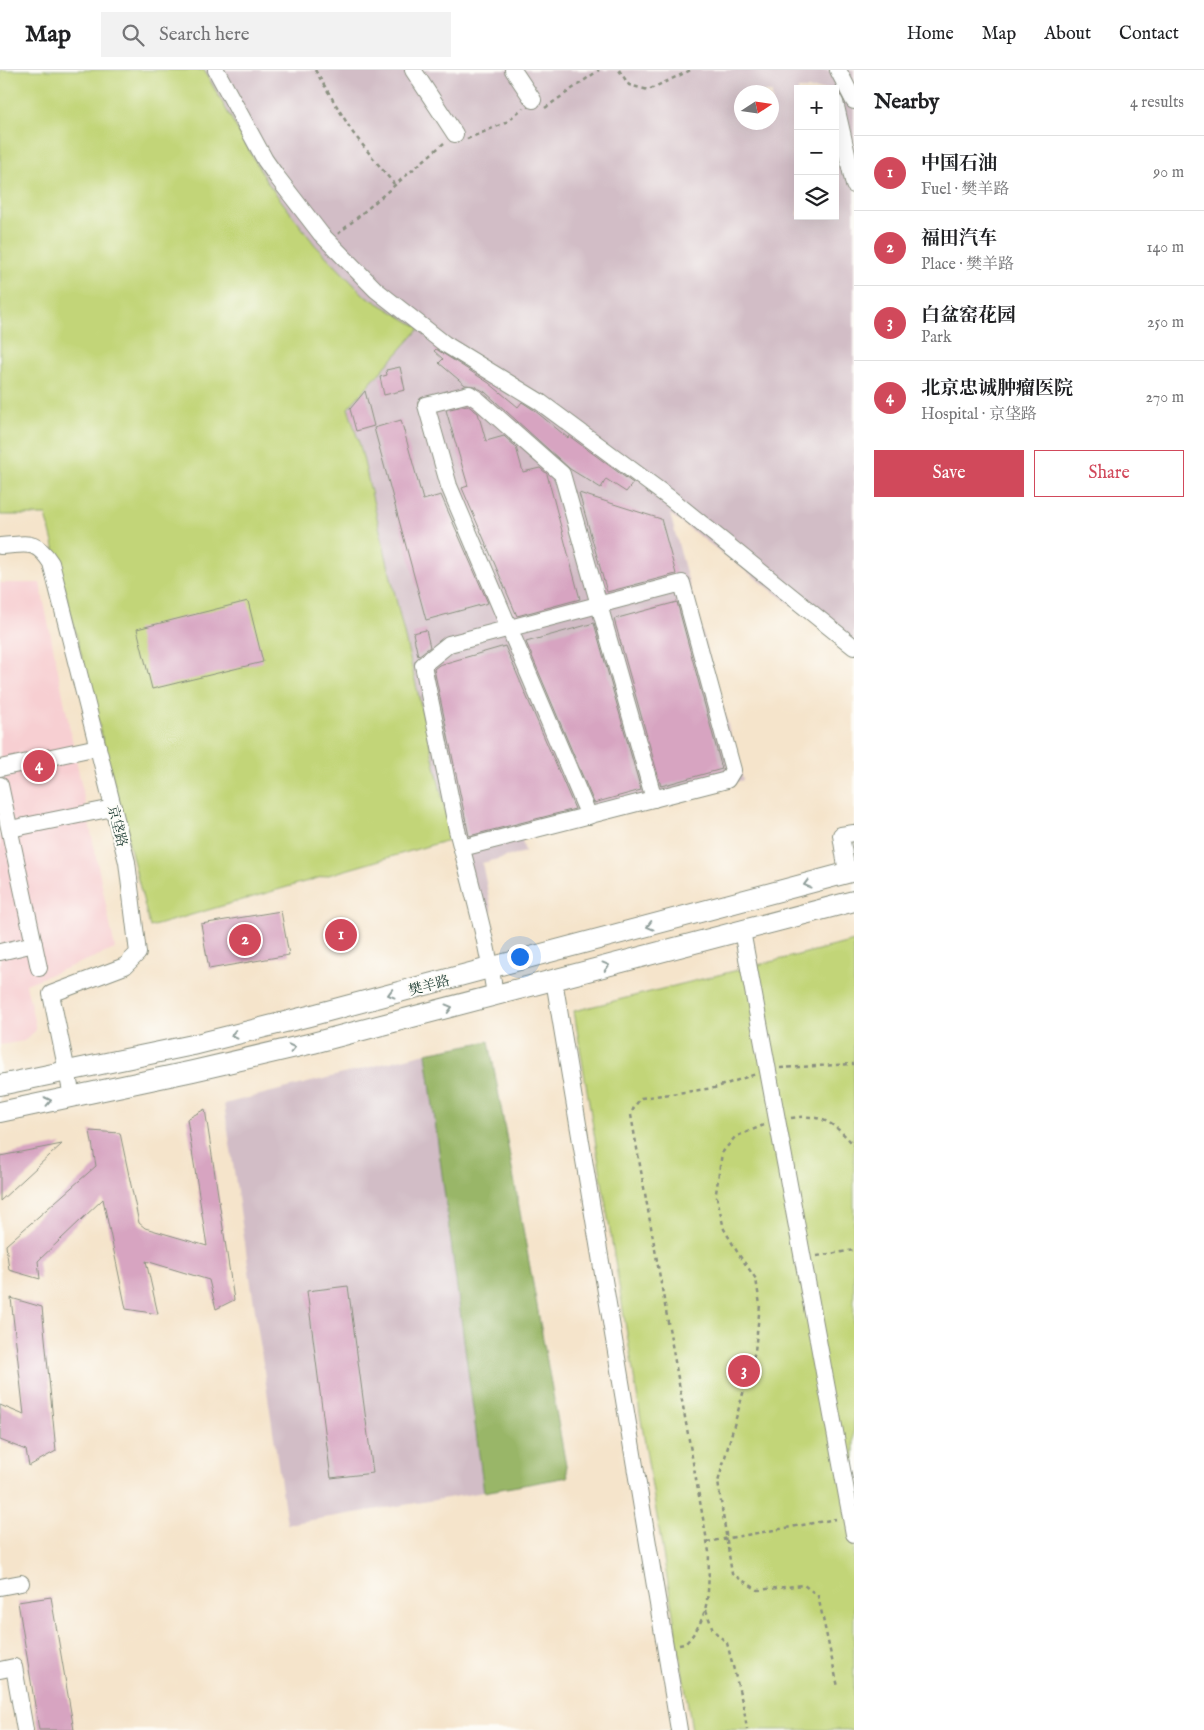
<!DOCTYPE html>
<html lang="en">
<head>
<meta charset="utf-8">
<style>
	:root { --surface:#fff; --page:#f2f2f2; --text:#202124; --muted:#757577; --line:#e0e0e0; --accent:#d1495b }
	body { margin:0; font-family:"IM FELL English","Noto Serif SC",serif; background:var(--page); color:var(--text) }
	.controls { position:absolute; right:15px; top:15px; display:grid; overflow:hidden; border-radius:0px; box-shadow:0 5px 20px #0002 }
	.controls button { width:45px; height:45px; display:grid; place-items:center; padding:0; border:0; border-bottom:1px solid var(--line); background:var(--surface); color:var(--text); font:25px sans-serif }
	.compass { position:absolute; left:734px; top:15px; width:45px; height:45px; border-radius:50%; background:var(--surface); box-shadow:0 5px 20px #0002; rotate:78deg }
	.you { position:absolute; left:519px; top:886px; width:18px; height:18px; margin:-12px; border:4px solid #fff; border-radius:50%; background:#1a73e8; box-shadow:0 0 0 8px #1a73e833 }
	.badge { display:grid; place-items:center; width:32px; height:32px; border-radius:50%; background:var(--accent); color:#fff; font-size:16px; font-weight:700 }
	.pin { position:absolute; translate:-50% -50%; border:2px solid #fff; box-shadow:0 1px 5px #0006 }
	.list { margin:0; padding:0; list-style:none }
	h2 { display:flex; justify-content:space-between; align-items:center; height:65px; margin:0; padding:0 20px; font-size:21px }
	h2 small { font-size:16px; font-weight:400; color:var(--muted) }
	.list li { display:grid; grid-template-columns:32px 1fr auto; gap:15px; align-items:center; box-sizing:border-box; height:75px; padding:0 20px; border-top:1px solid var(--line) }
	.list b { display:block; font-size:19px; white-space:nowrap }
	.list p { margin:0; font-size:16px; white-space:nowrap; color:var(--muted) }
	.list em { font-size:16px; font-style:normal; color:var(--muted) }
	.actions { display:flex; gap:10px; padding:15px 20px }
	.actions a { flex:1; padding:11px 0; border:1px solid var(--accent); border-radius:0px; text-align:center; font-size:18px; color:var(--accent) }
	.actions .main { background:var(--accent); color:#fff }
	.icon { flex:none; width:28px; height:28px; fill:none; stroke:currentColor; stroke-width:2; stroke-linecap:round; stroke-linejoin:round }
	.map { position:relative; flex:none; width:854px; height:1660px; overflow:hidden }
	header { display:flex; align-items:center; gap:30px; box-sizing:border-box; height:70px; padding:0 25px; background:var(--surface); border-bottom:1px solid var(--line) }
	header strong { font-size:24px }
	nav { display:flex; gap:28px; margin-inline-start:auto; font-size:18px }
	.search { width:350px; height:45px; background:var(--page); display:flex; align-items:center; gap:12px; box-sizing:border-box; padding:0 18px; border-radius:0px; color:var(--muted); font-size:19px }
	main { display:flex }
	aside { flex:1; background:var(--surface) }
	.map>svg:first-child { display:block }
</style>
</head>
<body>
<header>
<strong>Map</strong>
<div class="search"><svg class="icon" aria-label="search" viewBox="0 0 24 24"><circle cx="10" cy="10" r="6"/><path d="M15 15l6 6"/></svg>Search here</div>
<nav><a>Home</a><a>Map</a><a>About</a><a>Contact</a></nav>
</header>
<main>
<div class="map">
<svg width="854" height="1660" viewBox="0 0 854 1660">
	<rect width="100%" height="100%" fill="#fdfcf7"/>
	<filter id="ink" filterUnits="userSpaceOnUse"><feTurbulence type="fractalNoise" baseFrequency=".02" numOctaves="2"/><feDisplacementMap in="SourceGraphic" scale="10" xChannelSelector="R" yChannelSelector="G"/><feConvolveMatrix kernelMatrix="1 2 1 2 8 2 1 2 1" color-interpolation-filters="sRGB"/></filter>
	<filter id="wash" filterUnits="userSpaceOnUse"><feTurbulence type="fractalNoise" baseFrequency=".0096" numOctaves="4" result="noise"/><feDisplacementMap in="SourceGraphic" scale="20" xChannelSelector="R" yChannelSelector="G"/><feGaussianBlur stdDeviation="1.12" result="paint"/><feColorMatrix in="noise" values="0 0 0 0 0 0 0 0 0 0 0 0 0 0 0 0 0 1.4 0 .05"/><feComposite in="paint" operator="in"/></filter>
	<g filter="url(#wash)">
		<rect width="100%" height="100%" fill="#f5e4cb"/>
		<!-- built -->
		<path fill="#f7cfd2" d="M 0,513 L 40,513 L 115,879 L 26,914 L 36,960 L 24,971 L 0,975 Z"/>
		<!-- industrial -->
		<g fill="#d2bdc6" fill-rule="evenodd">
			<path d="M 204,0 L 854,0 L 854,586 L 833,566 L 670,444 L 743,710 L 521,766 L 525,782 L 482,793 L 492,842 L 473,845 L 452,769 L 361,379 L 348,338 L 420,258 L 364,225 L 315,175 L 267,112 ZM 798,19 L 835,19 L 835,146 L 798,146 ZM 742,22 L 772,22 L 772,52 L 742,52 Z"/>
			<path d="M 426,983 L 484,1422 L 287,1454 L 224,1034 Z"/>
		</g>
		<!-- green -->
		<g fill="#c2d578" stroke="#708956">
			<path d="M 0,0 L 204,0 L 267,112 L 315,175 L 364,225 L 420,258 L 348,338 L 361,379 L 452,769 L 150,857 L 46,445 L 0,445 Z"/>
			<path d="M 854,871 L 854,1660 L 692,1660 L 574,941 Z"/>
		</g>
		<!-- forest -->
		<path fill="#99b668" stroke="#5c7a4e" d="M 489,971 L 568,1407 L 484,1422 L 426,983 Z"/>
		<g id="blocks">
			<!-- building -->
			<g fill="#d7a4c1">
				<path d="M 436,279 L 489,313 L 518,337 L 522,332 L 534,340 L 568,368 L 569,366 L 633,413 L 626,422 L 606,409 L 601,418 L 570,399 L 485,322 L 474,316 L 465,315 L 439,293 L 443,289 L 434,281 Z"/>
				<path d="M 400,297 L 405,320 L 384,325 L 380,307 L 387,305 L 386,300 Z"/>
				<path d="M 365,321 L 374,356 L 356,361 L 350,339 Z"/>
				<path d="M 467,335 L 478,343 L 486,371 L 504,366 L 516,377 L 523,402 L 540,398 L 547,404 L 580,529 L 517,546 L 462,418 L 468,416 L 446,340 Z"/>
				<path d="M 401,350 L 423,430 L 441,425 L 488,533 L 426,550 L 374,358 Z"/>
				<path d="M 579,423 L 661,449 L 676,504 L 607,522 Z"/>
				<path d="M 248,531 L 263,592 L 152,619 L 137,559 Z"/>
				<path d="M 677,532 L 722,699 L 661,716 L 614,549 Z"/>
				<path d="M 594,553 L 641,720 L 594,733 L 526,572 Z"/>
				<path d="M 426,560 L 430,577 L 418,586 L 413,563 Z"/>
				<path d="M 505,576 L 575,739 L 469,766 L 434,599 L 439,595 Z"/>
				<path d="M 281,841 L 289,885 L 209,899 L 201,854 Z"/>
				<path d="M 205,1039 L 234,1230 L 216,1239 L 209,1210 L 146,1191 L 158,1244 L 126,1239 L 103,1129 L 38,1191 L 40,1209 L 9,1200 L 6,1175 L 96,1096 L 90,1061 L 120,1063 L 139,1153 L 145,1158 L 207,1176 L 187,1049 Z"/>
				<path d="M 62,1074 L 0,1131 L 0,1086 Z"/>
				<path d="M 348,1216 L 373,1403 L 331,1408 L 307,1221 Z"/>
				<path d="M 11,1228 L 42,1237 L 56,1381 L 29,1396 L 26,1380 L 0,1370 L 0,1335 L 24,1345 Z"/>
				<path d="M 51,1527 L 74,1660 L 39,1660 L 18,1532 Z"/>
			</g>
		</g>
	</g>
	<g filter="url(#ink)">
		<use href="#blocks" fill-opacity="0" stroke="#8a9080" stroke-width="1"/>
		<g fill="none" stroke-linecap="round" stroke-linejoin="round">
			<defs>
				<g id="minor">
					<path d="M 216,0 L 265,90 L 277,107 L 321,164 L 376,220 L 445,274 L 540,332 L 671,429 L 854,577"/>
					<path d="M 413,0 L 455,64"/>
					<path d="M 513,0 L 533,30"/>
					<path d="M 838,0 L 854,31"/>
					<path d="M 835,32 L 854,115"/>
					<path d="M 0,476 C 26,475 35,468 51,493 L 127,792 L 138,883 L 125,896 L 51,924 L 72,1026"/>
					<path d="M 0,698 L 98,677"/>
					<path d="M 0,715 L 39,898"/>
					<path d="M 589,746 L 449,416 L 426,335 L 469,324 L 478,330 L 562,404 L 654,729"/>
					<path d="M 10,759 L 113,738"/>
					<path d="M 462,778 L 727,710 L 733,700 L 682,513 L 449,574 L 423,595 L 457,760 C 471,815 487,869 495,925"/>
					<path d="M 847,803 L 841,765 L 854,763"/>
					<path d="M 742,861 L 854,1464"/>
					<path d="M 0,882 L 34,874"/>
					<path d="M 554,910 L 679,1660"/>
					<path d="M 0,1517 L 21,1513"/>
					<path d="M 0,1600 L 14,1597 L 25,1660"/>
				</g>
				<g id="major">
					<path d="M 0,1015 L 193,975 L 309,946 L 854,801"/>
					<path d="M 0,1042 L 193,1001 L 313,973 L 854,831"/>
				</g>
			</defs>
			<!-- minor casing -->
			<use href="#minor" stroke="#8a9080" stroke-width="18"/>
			<!-- major casing -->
			<use href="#major" stroke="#8a9080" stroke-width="22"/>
			<!-- path -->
			<g stroke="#8a9080" stroke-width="2.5" stroke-dasharray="4 4" stroke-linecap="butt">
				<path d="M 315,0 L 353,63 L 394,114"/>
				<path d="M 619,0 L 629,15 L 648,20 L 691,0"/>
				<path d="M 545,38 L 599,0"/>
				<path d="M 467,69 L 505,53 L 523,38"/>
				<path d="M 338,164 L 444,73"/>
				<path d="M 780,998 L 854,994"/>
				<path d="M 791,1048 C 823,1043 834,1054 854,1075"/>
				<path d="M 764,1055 L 735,1067 L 722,1083 L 716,1123 L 724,1159 L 739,1185 L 756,1209 L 760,1235 L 755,1281 L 718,1412 L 732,1504 L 758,1520 L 804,1515 L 818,1526 L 838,1617"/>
				<path d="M 817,1186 L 854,1180"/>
				<path d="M 707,1472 L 836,1449"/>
				<path d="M 706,1540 L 713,1560 L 727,1573 L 744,1639 L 747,1660"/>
				<path d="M 679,1575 L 685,1574 C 712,1546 708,1519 709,1482 L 631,1045 L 634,1037 L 641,1028 L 714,1018 L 756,1004"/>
			</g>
			<!-- minor -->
			<use href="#minor" stroke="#fff" stroke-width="16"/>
			<!-- major -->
			<use href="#major" stroke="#fff" stroke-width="20"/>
		</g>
		<!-- one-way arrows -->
		<defs><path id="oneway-chevron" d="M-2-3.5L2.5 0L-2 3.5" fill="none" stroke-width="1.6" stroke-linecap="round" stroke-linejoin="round" transform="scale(1.25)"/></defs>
		<g stroke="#8f9e9a">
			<use href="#oneway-chevron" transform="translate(807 814) rotate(165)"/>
			<use href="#oneway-chevron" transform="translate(650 856) rotate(165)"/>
			<use href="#oneway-chevron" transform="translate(606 896) rotate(-15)"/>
			<use href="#oneway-chevron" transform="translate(391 924) rotate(165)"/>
			<use href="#oneway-chevron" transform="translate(449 938) rotate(-15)"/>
			<use href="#oneway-chevron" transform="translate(234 965) rotate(166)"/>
			<use href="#oneway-chevron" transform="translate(292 978) rotate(-13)"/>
			<use href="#oneway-chevron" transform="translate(48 1031) rotate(-12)"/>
		</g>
	</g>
	<g text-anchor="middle" stroke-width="4" stroke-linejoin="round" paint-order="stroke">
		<!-- street labels -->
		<g font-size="14" fill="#1f3d34" stroke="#fdfcf7">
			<text transform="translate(118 756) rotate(76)" y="5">京垡路</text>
			<text transform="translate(429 915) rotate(-15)" y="5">樊羊路</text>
		</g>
	</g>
</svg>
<div class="controls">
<button>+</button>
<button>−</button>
<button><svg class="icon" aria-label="layers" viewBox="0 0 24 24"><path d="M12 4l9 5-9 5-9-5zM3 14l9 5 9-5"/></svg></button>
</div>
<svg class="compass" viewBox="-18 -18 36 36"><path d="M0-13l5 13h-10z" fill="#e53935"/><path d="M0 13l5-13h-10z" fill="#757577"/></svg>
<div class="you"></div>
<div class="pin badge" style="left:341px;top:865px">1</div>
<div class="pin badge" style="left:245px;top:870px">2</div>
<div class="pin badge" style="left:744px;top:1301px">3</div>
<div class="pin badge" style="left:39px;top:696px">4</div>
</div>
<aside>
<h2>Nearby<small>4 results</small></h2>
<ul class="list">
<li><span class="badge">1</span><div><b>中国石油</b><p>Fuel · 樊羊路</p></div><em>90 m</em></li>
<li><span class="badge">2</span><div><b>福田汽车</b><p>Place · 樊羊路</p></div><em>140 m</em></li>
<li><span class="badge">3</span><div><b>白盆窑花园</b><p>Park</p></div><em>250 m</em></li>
<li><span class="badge">4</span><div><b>北京忠诚肿瘤医院</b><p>Hospital · 京垡路</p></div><em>270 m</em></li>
</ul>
<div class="actions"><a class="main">Save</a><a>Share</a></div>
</aside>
</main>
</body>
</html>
